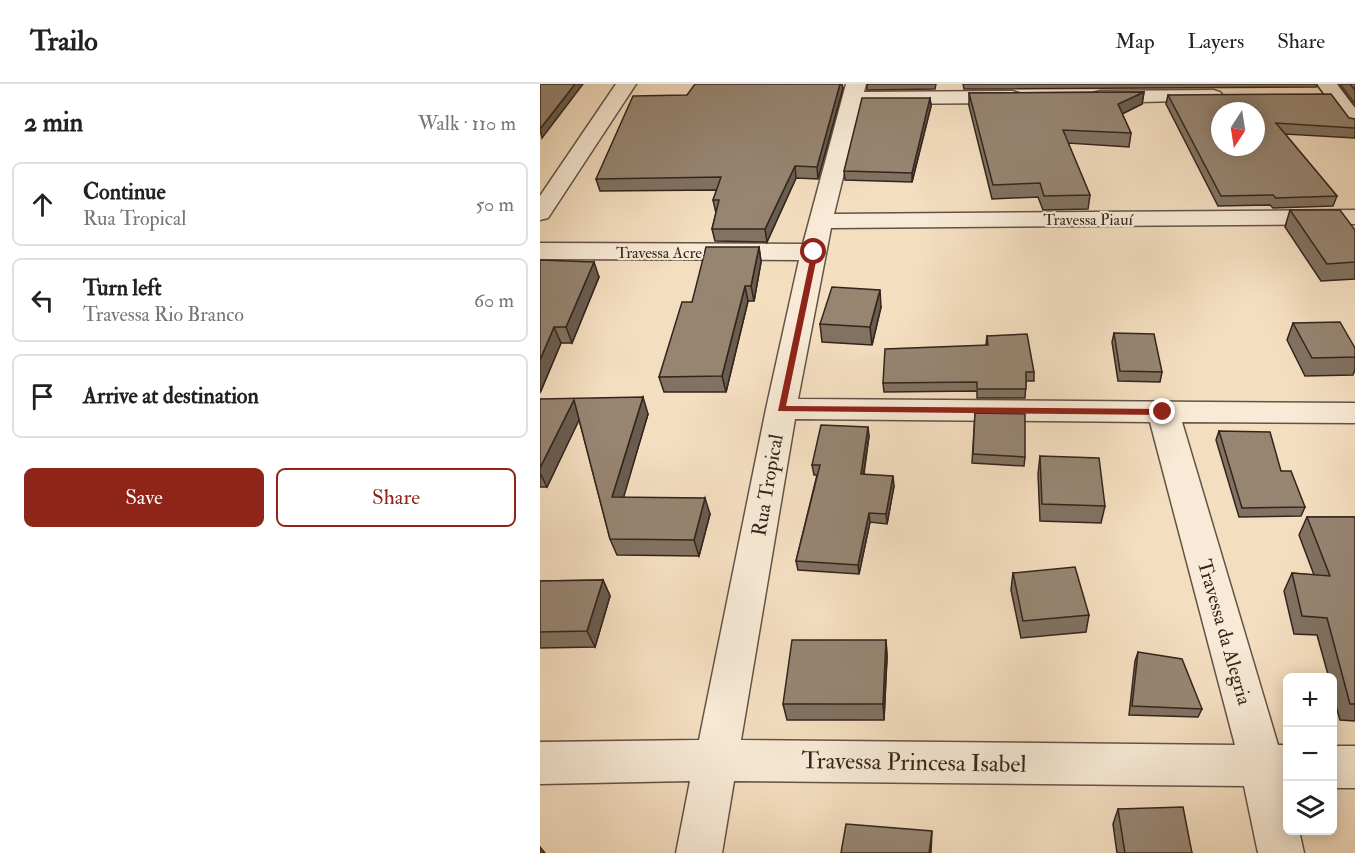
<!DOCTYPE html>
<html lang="en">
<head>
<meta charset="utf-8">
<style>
	:root { --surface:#fff; --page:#f6f6f6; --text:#222; --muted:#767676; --line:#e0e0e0; --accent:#8f2418 }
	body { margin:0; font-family:"IM FELL Double Pica",serif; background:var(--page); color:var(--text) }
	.controls { position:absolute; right:18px; bottom:18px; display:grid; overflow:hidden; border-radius:9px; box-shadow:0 3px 15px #0003 }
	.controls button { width:54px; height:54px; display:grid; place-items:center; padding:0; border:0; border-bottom:2px solid var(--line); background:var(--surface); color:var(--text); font:30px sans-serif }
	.compass { position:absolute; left:671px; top:18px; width:54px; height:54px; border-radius:50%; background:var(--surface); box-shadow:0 3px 15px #0003; rotate:192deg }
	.stop { position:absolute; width:18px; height:18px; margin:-14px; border:4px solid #8f2418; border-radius:50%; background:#fff }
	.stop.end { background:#8f2418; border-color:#fff; box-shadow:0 2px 6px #0008 }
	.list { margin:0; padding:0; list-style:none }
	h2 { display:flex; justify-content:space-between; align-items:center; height:78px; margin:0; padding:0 24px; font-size:26px }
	h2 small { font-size:20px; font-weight:400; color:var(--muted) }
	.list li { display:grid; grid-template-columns:39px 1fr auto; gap:18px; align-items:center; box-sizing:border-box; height:84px; margin:0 12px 12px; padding:0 12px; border:2px solid var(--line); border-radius:9px }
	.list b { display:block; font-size:22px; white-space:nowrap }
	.list p { margin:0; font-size:20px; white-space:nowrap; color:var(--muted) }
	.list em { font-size:20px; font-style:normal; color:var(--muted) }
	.actions { display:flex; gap:12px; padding:18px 24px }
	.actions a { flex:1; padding:14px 0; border:2px solid var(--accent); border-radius:9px; text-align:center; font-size:21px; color:var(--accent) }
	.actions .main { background:var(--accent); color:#fff }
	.icon { flex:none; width:33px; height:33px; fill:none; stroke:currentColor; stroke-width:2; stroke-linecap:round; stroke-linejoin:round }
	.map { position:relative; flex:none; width:815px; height:769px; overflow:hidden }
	header { display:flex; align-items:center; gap:36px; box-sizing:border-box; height:84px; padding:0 30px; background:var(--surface); border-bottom:2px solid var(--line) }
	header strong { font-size:28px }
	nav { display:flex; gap:33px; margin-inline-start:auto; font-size:21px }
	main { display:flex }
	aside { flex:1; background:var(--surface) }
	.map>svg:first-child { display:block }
</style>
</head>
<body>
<header>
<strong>Trailo</strong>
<nav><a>Map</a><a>Layers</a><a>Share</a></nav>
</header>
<main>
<aside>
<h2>2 min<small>Walk · 110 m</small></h2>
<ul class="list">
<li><svg class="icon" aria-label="ahead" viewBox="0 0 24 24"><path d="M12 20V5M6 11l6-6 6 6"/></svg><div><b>Continue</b><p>Rua Tropical</p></div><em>50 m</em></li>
<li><svg class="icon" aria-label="left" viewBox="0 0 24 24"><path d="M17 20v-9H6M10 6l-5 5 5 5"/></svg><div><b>Turn left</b><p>Travessa Rio Branco</p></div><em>60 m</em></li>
<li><svg class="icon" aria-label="arrive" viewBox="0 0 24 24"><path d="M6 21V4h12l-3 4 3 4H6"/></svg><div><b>Arrive at destination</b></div></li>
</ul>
<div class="actions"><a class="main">Save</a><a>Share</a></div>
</aside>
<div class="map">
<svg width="815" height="769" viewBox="0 0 815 769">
	<rect width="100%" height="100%" fill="#f4dec0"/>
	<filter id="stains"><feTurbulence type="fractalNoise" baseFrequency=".00333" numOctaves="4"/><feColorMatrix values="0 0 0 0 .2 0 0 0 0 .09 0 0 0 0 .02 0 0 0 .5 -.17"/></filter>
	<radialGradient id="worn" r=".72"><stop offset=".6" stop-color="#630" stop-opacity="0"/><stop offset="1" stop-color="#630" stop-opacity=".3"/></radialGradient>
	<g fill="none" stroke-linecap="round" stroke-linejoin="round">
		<defs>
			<g id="street">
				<path d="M 76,0 L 96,0 L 8,134 L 0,136 L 0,112 Z"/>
				<path d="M 306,0 L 326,0 L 324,8 L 472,7 L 479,9 L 482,13 L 479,17 L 472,19 L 321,20 L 294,130 L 815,126 L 815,140 L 291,144 L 258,315 L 815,319 L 815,339 L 642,338 L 738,661 L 748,661 L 748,746 L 759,746 L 764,769 L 718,769 L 704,702 L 194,697 L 182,769 L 136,769 L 150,697 L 0,700 L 0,658 L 159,656 L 226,325 L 259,176 L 0,175 L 0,159 L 263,160 ZM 255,335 L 610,338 L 695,661 L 201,656 Z"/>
				<path d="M 673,6 L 680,8 L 683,12 L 680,16 L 560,19 L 553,17 L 550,13 L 553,9 L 560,7 Z"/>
				<rect x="792" y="662" width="23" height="42"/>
			</g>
			<path id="secondary" d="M 777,0 L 797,0 L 815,24 L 815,44 L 808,42 Z"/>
		</defs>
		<!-- street casing -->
		<use href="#street" stroke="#635346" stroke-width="3"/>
		<!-- secondary casing -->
		<use href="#secondary" stroke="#33251d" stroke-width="3"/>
		<!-- street -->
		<use href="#street" fill="#f8ead6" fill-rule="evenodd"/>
		<!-- secondary -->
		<use href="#secondary" fill="#f8ead6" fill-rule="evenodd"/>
	</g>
	<!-- wall -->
	<g fill="#827262" stroke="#33251d" stroke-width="1.5">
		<path d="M 327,0 L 396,0 L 395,5 L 327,6 Z"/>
		<path d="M 423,0 L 777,0 L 776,3 L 424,5 Z"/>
		<path d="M 800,0 L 815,0 L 815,20 Z"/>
		<path d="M 303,4 L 278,95 L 256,94 L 227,158 L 175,157 L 172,145 L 176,129 L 173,116 L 177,106 L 60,107 L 56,95 L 147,11 Z"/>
		<path d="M 604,8 L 602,20 L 582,30 L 591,49 L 589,63 L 528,59 L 550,111 L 548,125 L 503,126 L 498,113 L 452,115 L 429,22 L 429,9 Z"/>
		<path d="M 628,11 L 815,35 L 815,54 L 745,50 L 797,112 L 793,122 L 733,124 L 730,121 L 678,122 L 626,20 Z"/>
		<path d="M 390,14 L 391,22 L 372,98 L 305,96 L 304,87 Z"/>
		<path d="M 750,126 L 815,146 L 815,195 L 781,197 L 745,143 Z"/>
		<path d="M 219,163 L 221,178 L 214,217 L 208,217 L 186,308 L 124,308 L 119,293 L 152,218 Z"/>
		<path d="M 0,176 L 59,193 L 32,259 L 21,259 L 0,309 Z"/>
		<path d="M 341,223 L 332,261 L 282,258 L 280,240 Z"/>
		<path d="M 753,239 L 815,273 L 815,286 L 813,291 L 765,292 L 747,256 Z"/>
		<path d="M 574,249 L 622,288 L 620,298 L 578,297 L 572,258 Z"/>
		<path d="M 447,252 L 494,288 L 494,297 L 486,297 L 485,314 L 437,314 L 437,307 L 344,308 L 343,299 L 446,261 Z"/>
		<path d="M 0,315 L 108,330 L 83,413 L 170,430 L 159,472 L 77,471 L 70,455 L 39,335 L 7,403 L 0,403 Z"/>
		<path d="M 435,329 L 485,373 L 484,382 L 432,379 Z"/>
		<path d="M 679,347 L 741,387 L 765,423 L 761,432 L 699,433 L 676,356 Z"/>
		<path d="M 329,352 L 324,390 L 354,402 L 347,440 L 330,438 L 319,490 L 258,486 L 256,477 L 277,391 L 274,391 L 272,381 Z"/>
		<path d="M 500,372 L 565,422 L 561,439 L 500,437 L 498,390 Z"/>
		<path d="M 767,433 L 815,433 L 815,637 L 800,636 L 792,608 L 792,594 L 789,594 L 777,551 L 754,550 L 744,507 L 752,489 L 774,491 L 759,451 Z"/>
		<path d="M 473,489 L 549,531 L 546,548 L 481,554 L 471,506 Z"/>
		<path d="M 63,496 L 70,512 L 55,563 L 0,564 L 0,497 Z"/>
		<path d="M 346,556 L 347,573 L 344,636 L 247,636 L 243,620 Z"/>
		<path d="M 598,568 L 662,625 L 658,633 L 589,631 L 595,577 Z"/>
		<path d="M 578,725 L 652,769 L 577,769 L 573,740 Z"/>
	</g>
	<!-- shaded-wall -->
	<g fill="#6a5d50" stroke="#33251d" stroke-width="1.5">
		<path d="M 35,0 L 43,0 L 2,54 L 0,45 Z"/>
		<path d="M 300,0 L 302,0 L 303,4 L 278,95 L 277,83 Z"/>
		<path d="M 604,8 L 602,20 L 576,33 L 578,20 Z"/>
		<path d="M 390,14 L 391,22 L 372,98 L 372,89 Z"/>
		<path d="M 255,82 L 256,94 L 227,158 L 225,145 Z"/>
		<path d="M 219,163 L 221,178 L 214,217 L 211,202 Z"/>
		<path d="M 54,178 L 59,193 L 32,259 L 26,243 Z"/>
		<path d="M 205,202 L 208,217 L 186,308 L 182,292 Z"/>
		<path d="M 340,206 L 341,223 L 332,261 L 330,243 Z"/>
		<path d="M 14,243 L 21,259 L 0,309 L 0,276 Z"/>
		<path d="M 103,313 L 108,330 L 79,429 L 72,413 Z"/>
		<path d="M 34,316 L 41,332 L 7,403 L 0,389 L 0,384 Z"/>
		<path d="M 328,343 L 329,352 L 322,399 L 321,390 Z"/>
		<path d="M 353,392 L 354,402 L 347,440 L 346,430 Z"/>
		<path d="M 165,414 L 170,430 L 159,472 L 154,456 Z"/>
		<path d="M 329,429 L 330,438 L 319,490 L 318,481 Z"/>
		<path d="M 63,496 L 70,512 L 55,563 L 47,547 Z"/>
		<path d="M 346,556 L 347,573 L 344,636 L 343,620 Z"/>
		<path d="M 392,747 L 391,769 L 389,769 Z"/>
		<path d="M 0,763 L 5,769 L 0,769 Z"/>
	</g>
	<!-- building -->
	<g fill="#978572" stroke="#33251d" stroke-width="1.5" fill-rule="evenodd">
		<path d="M 0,0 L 35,0 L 0,45 Z"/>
		<path d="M 155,0 L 300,0 L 277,83 L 255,82 L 225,145 L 172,145 L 179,116 L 173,116 L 181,93 L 56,95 L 93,12 L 147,11 Z"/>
		<path d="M 810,0 L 815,0 L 815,6 Z"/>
		<path d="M 604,8 L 578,20 L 591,49 L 523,46 L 550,111 L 504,112 L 500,99 L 453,101 L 429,9 Z"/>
		<path d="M 791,10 L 809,34 L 815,35 L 815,44 L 736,39 L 797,112 L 736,114 L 733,111 L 681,112 L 628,11 ZM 680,27 L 716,27 L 716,63 L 680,63 Z"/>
		<path d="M 322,14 L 390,14 L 372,89 L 304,87 Z"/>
		<path d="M 750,126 L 800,126 L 815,146 L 815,178 L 787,180 Z"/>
		<path d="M 166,163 L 219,163 L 211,202 L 205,202 L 182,292 L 119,293 L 142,218 L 152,218 Z"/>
		<path d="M 0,176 L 54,178 L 26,243 L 14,243 L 0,276 Z"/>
		<path d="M 292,203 L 340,206 L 330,243 L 280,240 Z"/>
		<path d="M 800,238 L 815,264 L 815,273 L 772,274 L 753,239 Z"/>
		<path d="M 574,249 L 614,250 L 622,288 L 580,287 Z"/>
		<path d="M 487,250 L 494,288 L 486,288 L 486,305 L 437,305 L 437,298 L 343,299 L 345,265 L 448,261 L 447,252 Z"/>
		<path d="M 103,313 L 72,413 L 165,414 L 154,456 L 70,455 L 34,316 L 0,384 L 0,315 Z"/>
		<path d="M 435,329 L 485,330 L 485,373 L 433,370 Z"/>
		<path d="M 281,341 L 328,343 L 321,390 L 353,392 L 346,430 L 329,429 L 318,481 L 256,477 L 280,381 L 272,381 Z"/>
		<path d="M 679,347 L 730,348 L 741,387 L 751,387 L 765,423 L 702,424 Z"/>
		<path d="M 500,372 L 559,374 L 565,422 L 502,420 Z"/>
		<path d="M 767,433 L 815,433 L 815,620 L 810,620 L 787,534 L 762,532 L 752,489 L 790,492 Z"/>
		<path d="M 535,483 L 549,531 L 483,537 L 473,489 Z"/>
		<path d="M 63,496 L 47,547 L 0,548 L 0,497 Z"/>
		<path d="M 252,556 L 346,556 L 343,620 L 243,620 Z"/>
		<path d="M 598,568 L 642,575 L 662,625 L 592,622 Z"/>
		<path d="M 643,723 L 652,769 L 585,769 L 578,725 Z"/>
		<path d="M 306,740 L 392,747 L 389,769 L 301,769 Z"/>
	</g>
	<!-- route -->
	<path fill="#8f2418" d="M 272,166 L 278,168 L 246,322 L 623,325 L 628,328 L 623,331 L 238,327 Z"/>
	<g text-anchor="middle" stroke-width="4.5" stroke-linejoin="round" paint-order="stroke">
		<!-- far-street labels -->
		<g font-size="16" fill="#33251d" stroke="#f8ead6">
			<text x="548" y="141">Travessa Piauí</text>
			<text x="119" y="174">Travessa Acre</text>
		</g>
		<!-- street labels -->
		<g font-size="20" fill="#33251d" stroke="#f8ead6">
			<text transform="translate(227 401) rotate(-80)" y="7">Rua Tropical</text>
			<text transform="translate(685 548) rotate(74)" y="7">Travessa da Alegria</text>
		</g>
		<!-- near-street labels -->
		<g font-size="24" fill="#33251d" stroke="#f8ead6">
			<text transform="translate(374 678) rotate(1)" y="8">Travessa Princesa Isabel</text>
		</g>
	</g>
	<rect width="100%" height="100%" filter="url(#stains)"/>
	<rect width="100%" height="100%" fill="url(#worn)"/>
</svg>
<div class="controls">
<button>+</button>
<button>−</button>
<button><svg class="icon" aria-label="layers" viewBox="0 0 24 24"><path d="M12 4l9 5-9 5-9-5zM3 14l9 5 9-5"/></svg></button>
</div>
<svg class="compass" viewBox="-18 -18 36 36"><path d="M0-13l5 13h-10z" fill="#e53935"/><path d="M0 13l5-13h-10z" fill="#767676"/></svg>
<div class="stop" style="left:274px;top:168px"></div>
<div class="stop end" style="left:623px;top:328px"></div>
</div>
</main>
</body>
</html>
